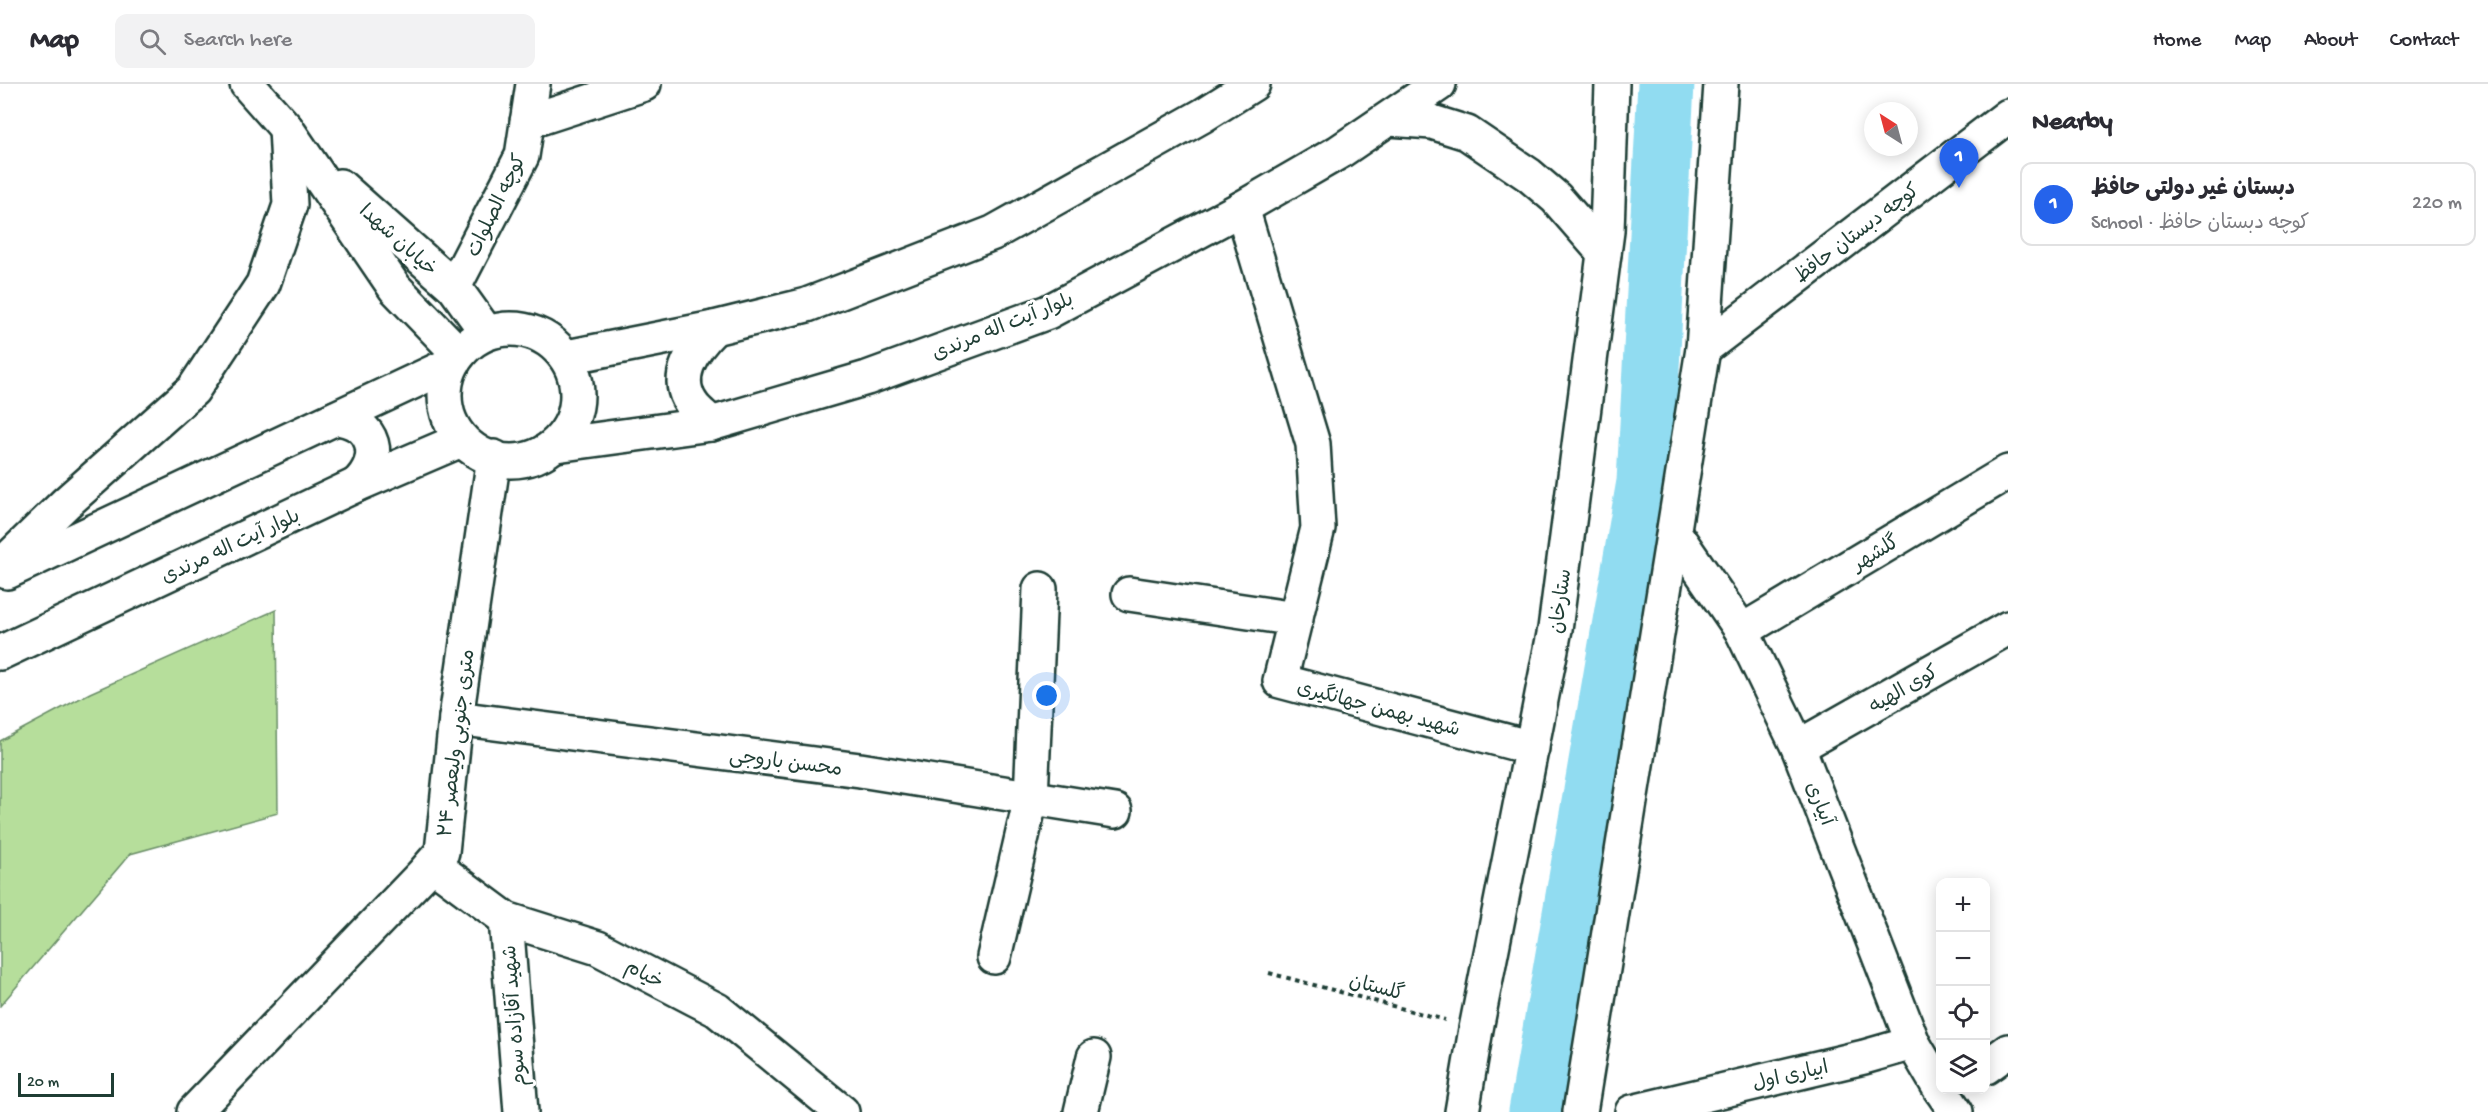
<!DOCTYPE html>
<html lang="en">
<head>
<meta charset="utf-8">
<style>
	:root { --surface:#fff; --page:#f2f2f3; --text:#2b2b33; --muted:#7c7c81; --line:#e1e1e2; --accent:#2563eb }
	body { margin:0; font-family:"Gochi Hand","Playpen Sans Arabic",sans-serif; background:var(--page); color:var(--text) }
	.controls { position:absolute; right:18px; bottom:18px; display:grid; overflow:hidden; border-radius:12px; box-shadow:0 3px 15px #0003 }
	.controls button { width:54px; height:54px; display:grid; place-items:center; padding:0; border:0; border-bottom:2px solid var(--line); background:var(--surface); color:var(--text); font:30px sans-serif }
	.compass { position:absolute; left:1864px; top:18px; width:54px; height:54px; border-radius:50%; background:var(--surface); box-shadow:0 3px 15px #0003; rotate:324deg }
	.scale { position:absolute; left:18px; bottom:15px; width:96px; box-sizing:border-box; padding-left:6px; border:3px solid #1f3d34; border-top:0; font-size:16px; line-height:21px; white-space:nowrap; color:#1f3d34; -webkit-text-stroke:4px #fff; paint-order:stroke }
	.you { position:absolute; left:1047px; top:612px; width:21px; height:21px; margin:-15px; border:4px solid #fff; border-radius:50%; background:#1a73e8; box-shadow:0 0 0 9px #1a73e833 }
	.badge { display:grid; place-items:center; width:39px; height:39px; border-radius:50%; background:var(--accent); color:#fff; font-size:20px; font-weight:700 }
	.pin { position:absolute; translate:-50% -50px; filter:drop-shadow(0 2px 3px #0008) }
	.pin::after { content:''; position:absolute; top:32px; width:21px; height:18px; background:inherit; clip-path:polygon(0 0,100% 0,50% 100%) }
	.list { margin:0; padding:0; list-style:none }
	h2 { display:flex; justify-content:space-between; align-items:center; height:78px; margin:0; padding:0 24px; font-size:26px }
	h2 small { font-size:20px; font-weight:400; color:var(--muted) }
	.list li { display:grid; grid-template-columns:39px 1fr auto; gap:18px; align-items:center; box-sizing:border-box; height:84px; margin:0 12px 12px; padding:0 12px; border:2px solid var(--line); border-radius:12px }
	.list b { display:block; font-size:22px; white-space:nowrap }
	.list p { margin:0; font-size:20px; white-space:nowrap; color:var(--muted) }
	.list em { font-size:20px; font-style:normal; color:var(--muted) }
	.icon { flex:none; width:33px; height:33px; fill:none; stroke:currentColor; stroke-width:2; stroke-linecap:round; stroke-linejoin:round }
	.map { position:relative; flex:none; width:2008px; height:1028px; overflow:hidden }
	header { display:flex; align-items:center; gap:36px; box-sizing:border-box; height:84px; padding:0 30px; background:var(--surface); border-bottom:2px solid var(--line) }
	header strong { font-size:28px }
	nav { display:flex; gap:33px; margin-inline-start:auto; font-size:21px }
	.search { width:420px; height:54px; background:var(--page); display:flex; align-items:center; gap:15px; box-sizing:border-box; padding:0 21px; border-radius:12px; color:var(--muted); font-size:22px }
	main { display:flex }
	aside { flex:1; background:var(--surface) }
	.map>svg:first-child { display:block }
</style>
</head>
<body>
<header>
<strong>Map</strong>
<div class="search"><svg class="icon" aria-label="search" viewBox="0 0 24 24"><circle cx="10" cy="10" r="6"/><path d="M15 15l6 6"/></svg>Search here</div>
<nav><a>Home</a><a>Map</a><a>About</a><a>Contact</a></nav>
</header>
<main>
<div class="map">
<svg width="2008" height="1028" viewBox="0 0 2008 1028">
	<rect width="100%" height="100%" fill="#fff"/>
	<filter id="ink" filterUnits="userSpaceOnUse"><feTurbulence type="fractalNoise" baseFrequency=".0167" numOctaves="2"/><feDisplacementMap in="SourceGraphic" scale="12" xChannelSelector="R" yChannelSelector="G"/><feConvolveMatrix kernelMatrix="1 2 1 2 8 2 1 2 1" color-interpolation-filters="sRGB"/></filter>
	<g filter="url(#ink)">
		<!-- green -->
		<path fill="#b6de9b" stroke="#6a8e68" stroke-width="1.5" d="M 276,526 L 278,729 L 130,770 L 0,922 L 0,657 L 90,609 Z"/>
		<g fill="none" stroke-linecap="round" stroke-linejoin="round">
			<!-- river -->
			<path stroke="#91dcf1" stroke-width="57" d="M 1537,1028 L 1645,398 L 1666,0"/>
			<defs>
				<g id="minor">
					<path d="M 247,0 L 286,44 L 395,204 L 459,270"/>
					<path d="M 1389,35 L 1432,38 L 1467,49 L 1529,91 L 1556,114 L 1604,169"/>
					<path d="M 527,38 L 644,0"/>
					<path d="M 340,102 L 454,203 L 487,249"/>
					<path d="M 1242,124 L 1313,360 L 1318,444 L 1280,597 L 1532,664"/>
					<path d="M 454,203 L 522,72 L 533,0"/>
					<path d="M 1703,265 L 2008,32"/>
					<path d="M 1674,448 L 1742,547 L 1798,663 L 1913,959 L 1940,1005"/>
					<path d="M 1129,510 L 1296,535"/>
					<path d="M 1742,547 L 2008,388"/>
					<path d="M 456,634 L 860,686 L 1115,727"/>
					<path d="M 1798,663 L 2008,544"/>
					<path d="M 432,780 L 506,835 L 598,864 L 717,926 L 842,1028"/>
					<path d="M 506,835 L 521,1028"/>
					<path d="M 994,873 L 1031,714 L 1040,505"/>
					<path d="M 1986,983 L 2008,967"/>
					<path d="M 1941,1006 L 1956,1028"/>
					<path d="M 194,1028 L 422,791 L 442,768 L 456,634 L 494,373"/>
					<path d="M 1081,1028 L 1094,973"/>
					<path d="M 1462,1028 L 1476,945 L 1555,545 L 1607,147 L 1612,0"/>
					<path d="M 1580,1028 L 1703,265 L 1721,0"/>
					<path d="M 1632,1028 L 1864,973 L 1913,959"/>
				</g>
				<g id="major">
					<circle cx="511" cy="311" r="66"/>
					<path d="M 567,273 L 714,244 L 807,221 L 993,149 L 1202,32 L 1253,0"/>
					<path d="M 336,334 C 375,338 385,375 356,401"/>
					<path d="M 711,340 C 706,334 699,329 694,323 C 671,294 693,265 714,244"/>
					<path d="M 556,361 L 711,340 L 867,294 L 1048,228 L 1242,124 L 1339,68 L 1439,0"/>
					<path d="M 0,483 L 66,419 L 193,306 L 263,200 L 290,121 L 286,44"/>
					<path d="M 7,488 L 453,279"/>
					<path d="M 0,569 L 356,401 L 461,356"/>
				</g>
			</defs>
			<!-- minor casing -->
			<use href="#minor" stroke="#1f3d34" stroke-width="38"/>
			<!-- major casing -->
			<use href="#major" stroke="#1f3d34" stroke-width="38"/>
			<!-- path -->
			<path stroke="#1f3d34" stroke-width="4" stroke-dasharray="4.5 4.5" stroke-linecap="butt" d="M 1269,889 L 1445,936"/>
			<!-- minor -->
			<use href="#minor" stroke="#fff" stroke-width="33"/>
			<!-- major -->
			<use href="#major" stroke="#fff" stroke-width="33"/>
		</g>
	</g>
	<g text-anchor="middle" stroke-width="6" stroke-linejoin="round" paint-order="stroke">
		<!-- street labels -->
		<g font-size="20" fill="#1f3d34" stroke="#fff">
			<text transform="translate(495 121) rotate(-64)" y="7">کوچه الصلوات</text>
			<text transform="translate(1856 148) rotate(-37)" y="7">کوچه دبستان حافظ</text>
			<text transform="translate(399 155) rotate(42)" y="7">خیابان شهدا</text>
			<text transform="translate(1002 241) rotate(-22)" y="7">بلوار آیت اله مرندی</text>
			<text transform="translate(230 461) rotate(-25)" y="7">بلوار آیت اله مرندی</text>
			<text transform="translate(1875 468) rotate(-31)" y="7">گلشهر</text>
			<text transform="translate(1559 517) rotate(-82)" y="7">ستارخان</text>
			<text transform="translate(1903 604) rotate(-30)" y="7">کوی الهیه</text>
			<text transform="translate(1379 623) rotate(15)" y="7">شهید بهمن جهانگیری</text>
			<text transform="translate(455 659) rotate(-83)" y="7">۲۴ متری جنوبی ولیعصر</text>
			<text transform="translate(786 677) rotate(7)" y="7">محسن باروجی</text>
			<text transform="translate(1821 719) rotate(68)" y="7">آبیاری</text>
			<text transform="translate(645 889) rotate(28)" y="7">خیام</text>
			<text transform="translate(1377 902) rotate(15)" y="7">گلستان</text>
			<text transform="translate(513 932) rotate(-94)" y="7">شهید آقازاده سوم</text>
			<text transform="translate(1790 990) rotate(-13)" y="7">ابیاری اول</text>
		</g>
	</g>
</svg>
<div class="controls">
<button>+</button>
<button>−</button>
<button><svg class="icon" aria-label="locate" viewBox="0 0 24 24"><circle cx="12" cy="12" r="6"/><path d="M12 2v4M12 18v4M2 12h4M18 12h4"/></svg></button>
<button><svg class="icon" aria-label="layers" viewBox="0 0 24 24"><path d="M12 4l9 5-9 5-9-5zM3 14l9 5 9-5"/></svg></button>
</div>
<svg class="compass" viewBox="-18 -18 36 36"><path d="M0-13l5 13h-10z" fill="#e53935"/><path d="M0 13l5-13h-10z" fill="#7c7c81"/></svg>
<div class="scale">20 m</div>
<div class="you"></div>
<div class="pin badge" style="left:1959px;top:104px">1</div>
</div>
<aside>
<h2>Nearby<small></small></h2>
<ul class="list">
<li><span class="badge">1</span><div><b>دبستان غیر دولتی حافظ</b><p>School · کوچه دبستان حافظ</p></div><em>220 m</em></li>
</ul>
</aside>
</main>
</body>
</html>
